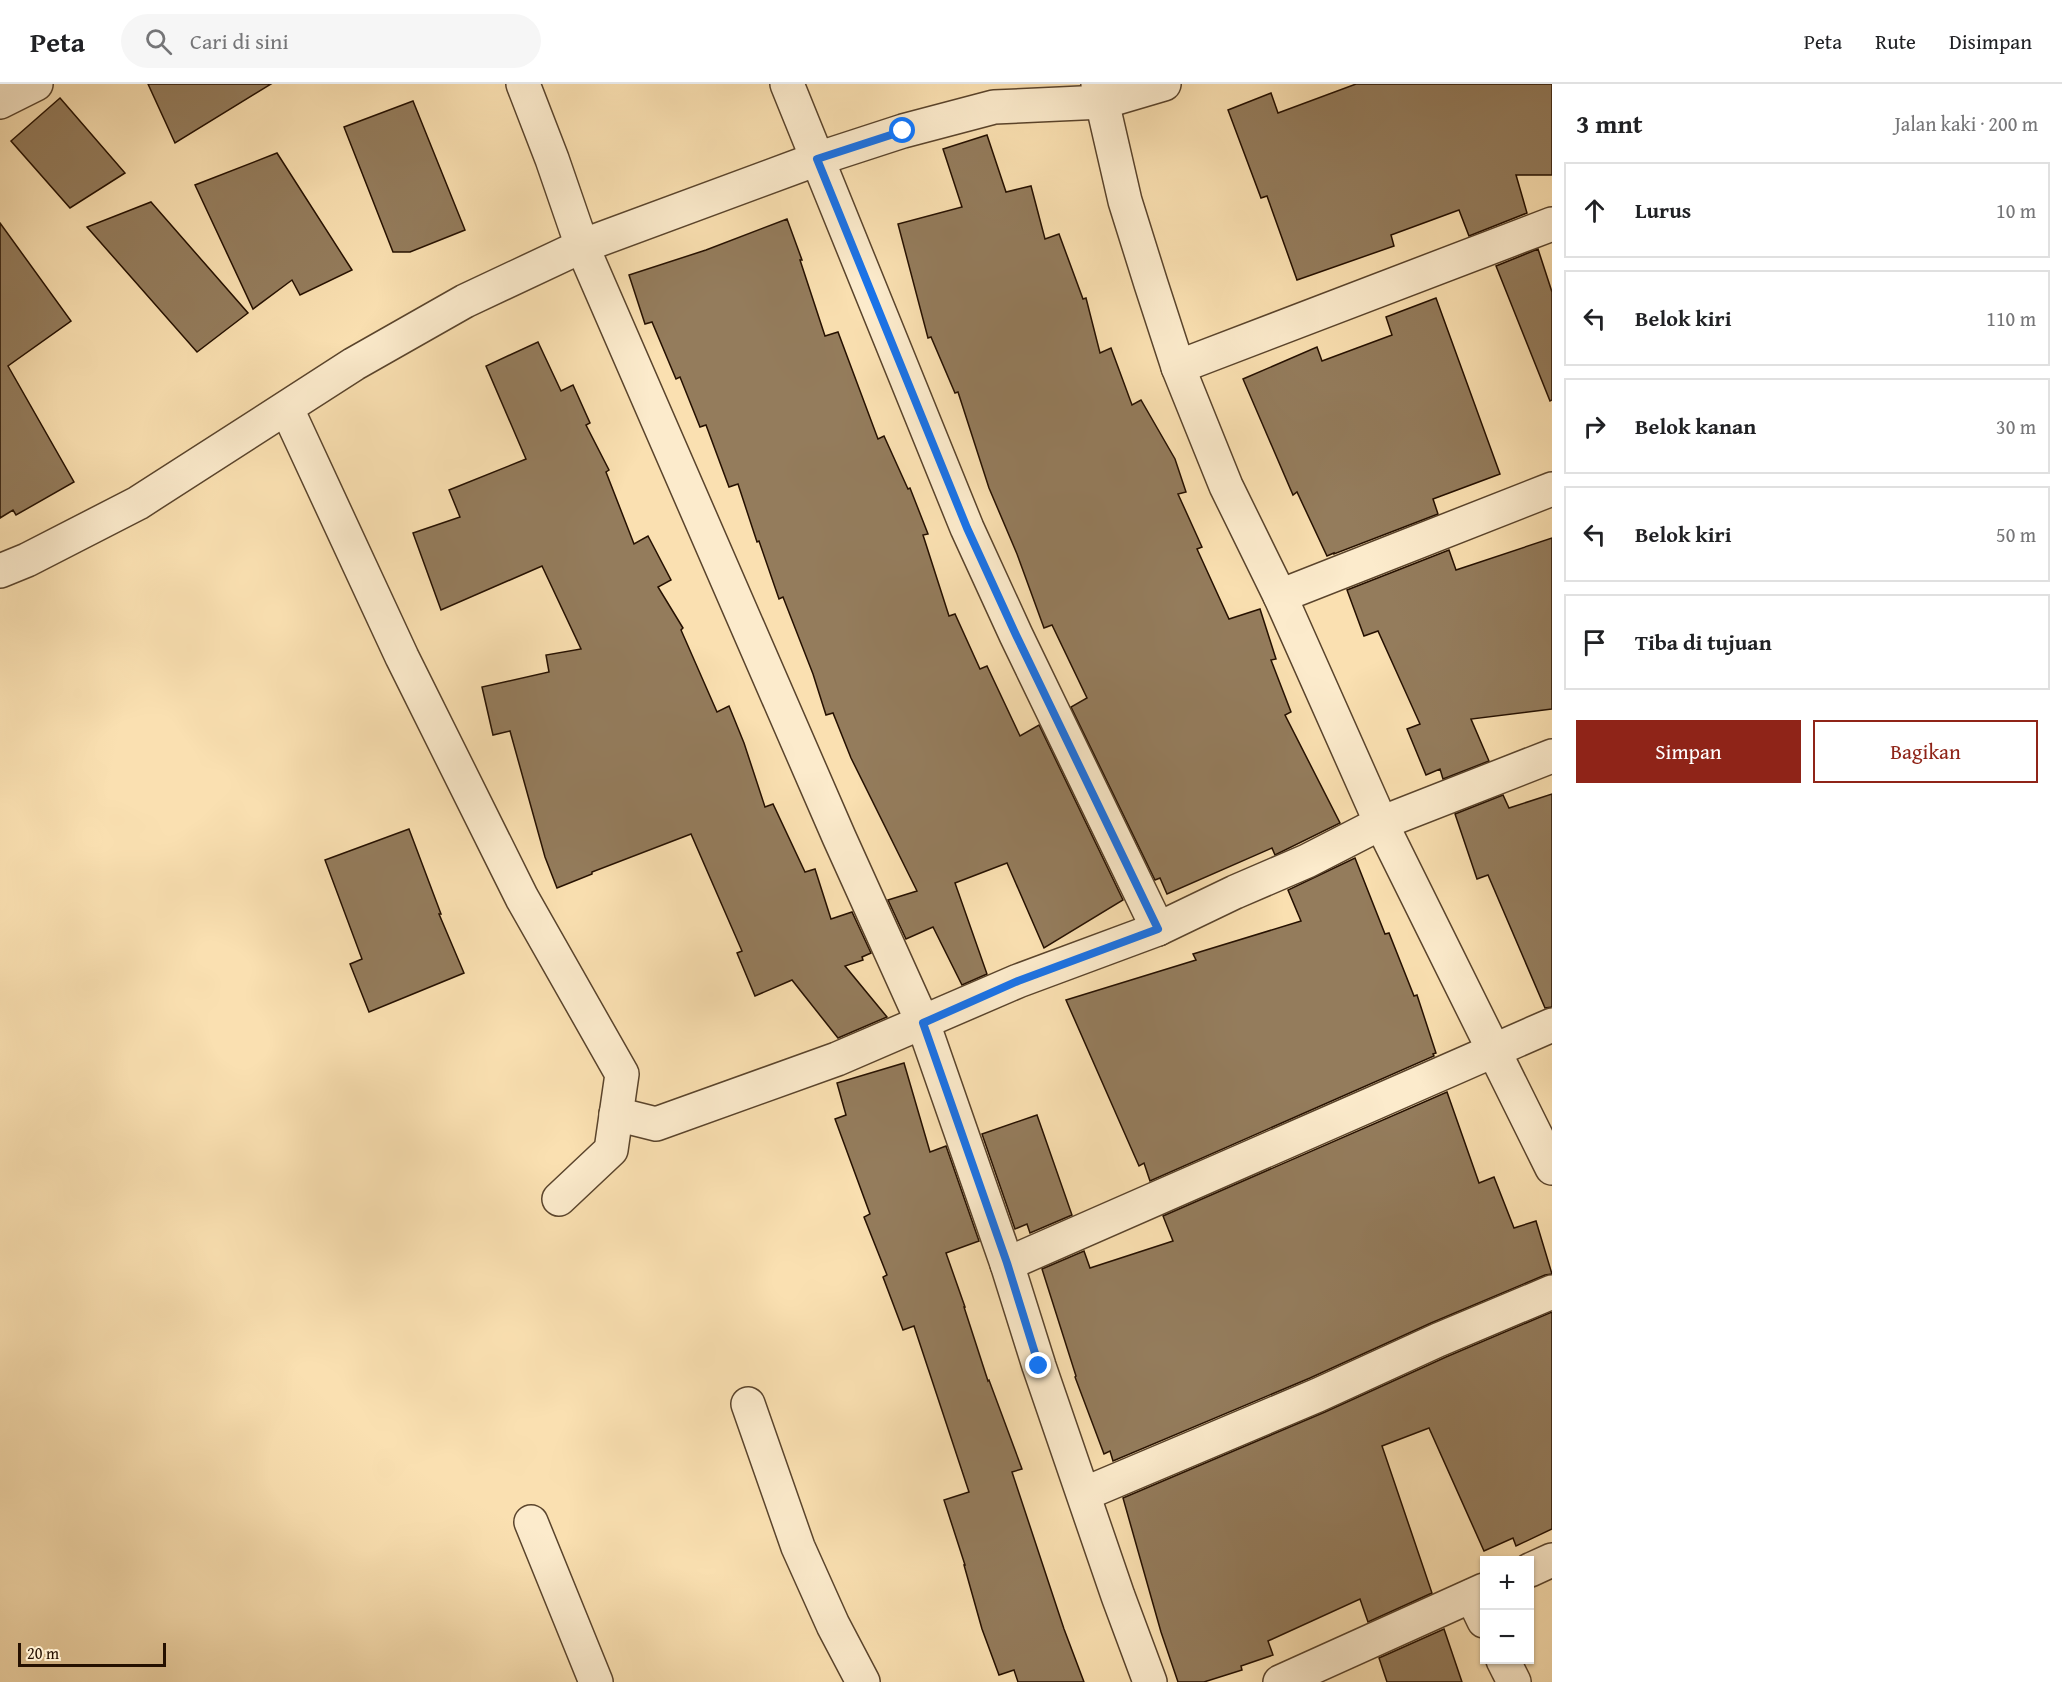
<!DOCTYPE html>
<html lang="id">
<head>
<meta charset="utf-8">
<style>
	:root { --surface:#fff; --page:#f6f6f6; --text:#202124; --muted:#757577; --line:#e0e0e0; --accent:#8f2418 }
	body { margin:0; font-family:"Gentium Book Plus",serif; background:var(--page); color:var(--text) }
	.controls { position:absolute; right:18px; bottom:18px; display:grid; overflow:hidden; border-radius:0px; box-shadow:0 2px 4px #0004 }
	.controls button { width:54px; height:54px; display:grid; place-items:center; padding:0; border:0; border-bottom:2px solid var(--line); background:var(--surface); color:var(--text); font:30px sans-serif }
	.scale { position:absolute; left:18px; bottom:15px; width:148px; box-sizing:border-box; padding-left:6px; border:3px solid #251000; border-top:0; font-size:16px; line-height:21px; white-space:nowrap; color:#251000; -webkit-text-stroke:4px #fcebcc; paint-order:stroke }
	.stop { position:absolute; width:18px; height:18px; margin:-14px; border:4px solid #1a73e8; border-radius:50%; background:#fff }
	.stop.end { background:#1a73e8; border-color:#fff; box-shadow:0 2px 6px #0008 }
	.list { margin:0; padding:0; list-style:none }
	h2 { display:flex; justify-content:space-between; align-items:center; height:78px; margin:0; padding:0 24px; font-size:26px }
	h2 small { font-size:20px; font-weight:400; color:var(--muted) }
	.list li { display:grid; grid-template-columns:39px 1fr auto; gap:18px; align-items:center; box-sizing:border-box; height:96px; margin:0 12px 12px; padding:0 12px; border:2px solid var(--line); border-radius:0px }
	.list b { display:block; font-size:22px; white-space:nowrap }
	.list em { font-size:20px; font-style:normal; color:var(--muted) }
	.actions { display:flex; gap:12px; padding:18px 24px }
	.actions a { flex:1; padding:14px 0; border:2px solid var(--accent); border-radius:0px; text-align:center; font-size:21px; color:var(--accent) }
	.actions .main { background:var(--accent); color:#fff }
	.icon { flex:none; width:33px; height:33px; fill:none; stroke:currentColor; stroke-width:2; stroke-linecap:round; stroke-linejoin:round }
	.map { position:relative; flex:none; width:1552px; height:1598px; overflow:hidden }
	header { display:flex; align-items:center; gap:36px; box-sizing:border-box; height:84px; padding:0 30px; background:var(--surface); border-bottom:2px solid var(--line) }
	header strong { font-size:28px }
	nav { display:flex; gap:33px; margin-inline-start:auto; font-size:21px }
	.search { width:420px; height:54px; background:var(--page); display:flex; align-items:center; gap:15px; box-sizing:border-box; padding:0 21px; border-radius:33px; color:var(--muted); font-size:22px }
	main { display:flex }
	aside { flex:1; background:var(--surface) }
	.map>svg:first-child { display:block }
</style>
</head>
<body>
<header>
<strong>Peta</strong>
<div class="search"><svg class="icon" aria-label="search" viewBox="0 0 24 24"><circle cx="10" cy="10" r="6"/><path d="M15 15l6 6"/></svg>Cari di sini</div>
<nav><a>Peta</a><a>Rute</a><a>Disimpan</a></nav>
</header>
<main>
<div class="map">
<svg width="1552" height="1598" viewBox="0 0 1552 1598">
	<rect width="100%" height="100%" fill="#fae0b1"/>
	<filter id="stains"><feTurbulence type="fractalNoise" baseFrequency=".00333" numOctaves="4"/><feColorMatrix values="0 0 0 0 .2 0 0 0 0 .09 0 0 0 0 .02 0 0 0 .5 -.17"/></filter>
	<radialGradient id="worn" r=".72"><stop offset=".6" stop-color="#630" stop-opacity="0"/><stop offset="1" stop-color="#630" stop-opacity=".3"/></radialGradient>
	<!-- building -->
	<g fill="#947c5c" stroke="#251000" stroke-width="1.5">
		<path d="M 148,0 L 271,0 L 175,59 Z"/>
		<path d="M 1356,0 L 1552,0 L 1552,91 L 1516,91 L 1527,129 L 1469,152 L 1459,126 L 1391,151 L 1394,162 L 1297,196 L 1267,112 L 1261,114 L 1228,26 L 1271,9 L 1278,29 Z"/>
		<path d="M 60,14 L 125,89 L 70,124 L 11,57 Z"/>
		<path d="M 413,17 L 465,146 L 410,168 L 393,168 L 344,43 Z"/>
		<path d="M 987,51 L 1006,108 L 1031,102 L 1045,155 L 1059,150 L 1083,215 L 1086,214 L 1100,269 L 1111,264 L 1132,321 L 1141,316 L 1175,375 L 1186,408 L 1178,410 L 1202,463 L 1197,465 L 1229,535 L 1260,525 L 1276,575 L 1271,576 L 1291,628 L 1285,631 L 1340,739 L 1275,771 L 1272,764 L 1167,810 L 1160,794 L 1155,796 L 1071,623 L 1087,614 L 1052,541 L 1044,544 L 1017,470 L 989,404 L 958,308 L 955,309 L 931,253 L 928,254 L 898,140 L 962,123 L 943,65 Z"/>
		<path d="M 277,69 L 352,186 L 300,211 L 292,196 L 253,225 L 195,101 Z"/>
		<path d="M 151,118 L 248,229 L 197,268 L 87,143 Z"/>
		<path d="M 787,135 L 802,176 L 800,176 L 825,252 L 838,248 L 878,355 L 884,352 L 908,405 L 910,404 L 928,450 L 923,451 L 949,532 L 955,530 L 980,585 L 987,582 L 1020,652 L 1039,641 L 1123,816 L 1044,864 L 1007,779 L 955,799 L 987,890 L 962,901 L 933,843 L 906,855 L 888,816 L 917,807 L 851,674 L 833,629 L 826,631 L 813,590 L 783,513 L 779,515 L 759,457 L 757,458 L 738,400 L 729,403 L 706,341 L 700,343 L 680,293 L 676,295 L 652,238 L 645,240 L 629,191 L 706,166 Z"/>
		<path d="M 0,139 L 71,237 L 8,282 L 74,398 L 16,431 L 13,426 L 0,434 Z"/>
		<path d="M 1538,165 L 1552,208 L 1552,316 L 1550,317 L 1496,182 Z"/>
		<path d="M 1436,214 L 1500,390 L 1433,415 L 1438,430 L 1334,470 L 1334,469 L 1327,472 L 1297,408 L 1293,411 L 1243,295 L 1317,263 L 1322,277 L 1392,251 L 1386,233 Z"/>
		<path d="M 538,258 L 561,307 L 573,301 L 590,339 L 586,341 L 609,386 L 606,388 L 634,460 L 648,452 L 671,496 L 658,503 L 683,544 L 681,546 L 717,628 L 729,622 L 744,659 L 765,723 L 773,720 L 805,788 L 815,785 L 831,835 L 852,828 L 871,869 L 862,873 L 863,876 L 845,882 L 887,933 L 838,954 L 792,896 L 755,912 L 737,869 L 742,867 L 691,750 L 592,788 L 592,790 L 557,804 L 545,773 L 510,647 L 493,651 L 482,603 L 549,588 L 546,571 L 581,565 L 542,482 L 441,526 L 413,449 L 460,433 L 449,406 L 526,375 L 486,282 Z"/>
		<path d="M 1552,454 L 1552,625 L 1471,635 L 1489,677 L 1443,695 L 1440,685 L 1426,691 L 1407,645 L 1420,640 L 1378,547 L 1364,552 L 1347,506 L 1449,466 L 1456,486 Z"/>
		<path d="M 1552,710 L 1552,923 L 1545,924 L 1488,791 L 1477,795 L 1455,730 L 1503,711 L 1509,724 Z"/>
		<path d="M 409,745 L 441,830 L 439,830 L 464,889 L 369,928 L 350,880 L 362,875 L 325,776 Z"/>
		<path d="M 1355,774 L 1385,850 L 1389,849 L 1414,912 L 1417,911 L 1436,969 L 1433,970 L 1434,972 L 1150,1097 L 1144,1079 L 1139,1082 L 1066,916 L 1196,876 L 1193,870 L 1301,837 L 1288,806 Z"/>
		<path d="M 904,979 L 930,1068 L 946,1062 L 979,1157 L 946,1169 L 965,1223 L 964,1223 L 988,1297 L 989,1296 L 1022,1385 L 1012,1388 L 1064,1545 L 1084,1598 L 1018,1598 L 1014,1586 L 999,1591 L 982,1545 L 964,1481 L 965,1481 L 944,1416 L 969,1408 L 914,1242 L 903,1246 L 883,1193 L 887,1191 L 864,1133 L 870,1130 L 835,1035 L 846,1031 L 837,999 Z"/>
		<path d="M 1447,1008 L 1479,1099 L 1494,1093 L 1514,1144 L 1536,1137 L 1552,1190 L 1545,1191 L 1431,1239 L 1310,1294 L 1113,1377 L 1110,1367 L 1104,1370 L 1075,1293 L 1076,1292 L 1042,1185 L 1084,1167 L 1090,1184 L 1173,1157 L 1163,1132 Z"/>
		<path d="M 1037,1031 L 1072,1131 L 1030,1149 L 1027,1140 L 1015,1145 L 982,1050 Z"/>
		<path d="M 1552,1228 L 1552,1445 L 1516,1462 L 1513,1454 L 1484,1467 L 1429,1344 L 1382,1362 L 1432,1509 L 1368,1538 L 1360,1515 L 1268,1557 L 1273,1571 L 1241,1582 L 1242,1586 L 1204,1598 L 1178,1598 L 1161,1548 L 1123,1414 L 1325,1328 L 1446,1273 Z"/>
		<path d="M 1444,1545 L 1462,1598 L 1387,1598 L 1379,1574 Z"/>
	</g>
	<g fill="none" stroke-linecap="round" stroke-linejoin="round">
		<defs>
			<g id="street">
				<path d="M 523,0 L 552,75 L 582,162 L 839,753 L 923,939 L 1007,1180 L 1039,1282 L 1118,1512 L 1150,1598"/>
				<path d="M 787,0 L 967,444 L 1016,551 L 1158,845"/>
				<path d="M 1098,0 L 1125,117 L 1151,200 L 1178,283 L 1226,402 L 1280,512 L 1381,739 L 1552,1084"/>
				<path d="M 0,18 L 36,0"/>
				<path d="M 1178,283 L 1552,140"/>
				<path d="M 287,325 L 402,573 L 522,814 L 622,990 L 611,1066 L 559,1115"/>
				<path d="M 0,487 L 27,476 L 138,419 L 354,280 L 465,217 L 582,162 L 817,75 L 903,47 L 994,23 L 1103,18 L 1164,0"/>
				<path d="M 1280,512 L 1552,405"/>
				<path d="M 616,1030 L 656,1040 L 837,975 L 1018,897 L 1158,845 L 1235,808 L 1307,777 L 1381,739 L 1552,672"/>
				<path d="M 1007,1180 L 1552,941"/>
				<path d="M 748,1320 L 798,1463 L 833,1541 L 863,1598"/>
				<path d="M 1084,1410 L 1318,1311 L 1438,1256 L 1552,1208"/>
				<path d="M 531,1438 L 596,1598"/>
				<path d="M 1530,1486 L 1552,1476"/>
				<path d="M 1472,1512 L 1484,1537"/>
				<path d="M 1503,1576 L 1514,1598"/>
				<path d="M 1280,1598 L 1484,1506"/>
			</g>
		</defs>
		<!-- street casing -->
		<use href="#street" stroke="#5a442c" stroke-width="36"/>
		<!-- street -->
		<use href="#street" stroke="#fcebcc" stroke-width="33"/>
	</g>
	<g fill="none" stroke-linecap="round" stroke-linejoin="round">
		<!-- route -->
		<path stroke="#1a73e8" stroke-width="8" d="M 903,47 L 817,75 L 967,444 L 1016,551 L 1158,845 L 1018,897 L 923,939 L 1007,1179 L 1039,1282"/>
	</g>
	<rect width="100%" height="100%" filter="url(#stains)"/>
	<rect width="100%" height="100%" fill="url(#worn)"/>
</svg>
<div class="controls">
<button>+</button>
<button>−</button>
</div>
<div class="scale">20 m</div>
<div class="stop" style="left:903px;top:47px"></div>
<div class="stop end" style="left:1039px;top:1282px"></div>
</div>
<aside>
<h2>3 mnt<small>Jalan kaki · 200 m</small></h2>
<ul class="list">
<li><svg class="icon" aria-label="ahead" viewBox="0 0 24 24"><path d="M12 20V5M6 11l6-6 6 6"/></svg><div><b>Lurus</b></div><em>10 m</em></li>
<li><svg class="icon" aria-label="left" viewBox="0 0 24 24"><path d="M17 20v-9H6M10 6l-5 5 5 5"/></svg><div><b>Belok kiri</b></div><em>110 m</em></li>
<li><svg class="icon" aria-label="right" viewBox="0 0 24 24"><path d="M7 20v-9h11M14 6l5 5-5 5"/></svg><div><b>Belok kanan</b></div><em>30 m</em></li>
<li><svg class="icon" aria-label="left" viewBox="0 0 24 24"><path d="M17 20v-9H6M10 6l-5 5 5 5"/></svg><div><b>Belok kiri</b></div><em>50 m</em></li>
<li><svg class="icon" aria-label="arrive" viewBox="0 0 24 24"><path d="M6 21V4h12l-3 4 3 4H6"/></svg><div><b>Tiba di tujuan</b></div></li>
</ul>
<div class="actions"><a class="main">Simpan</a><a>Bagikan</a></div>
</aside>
</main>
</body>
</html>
